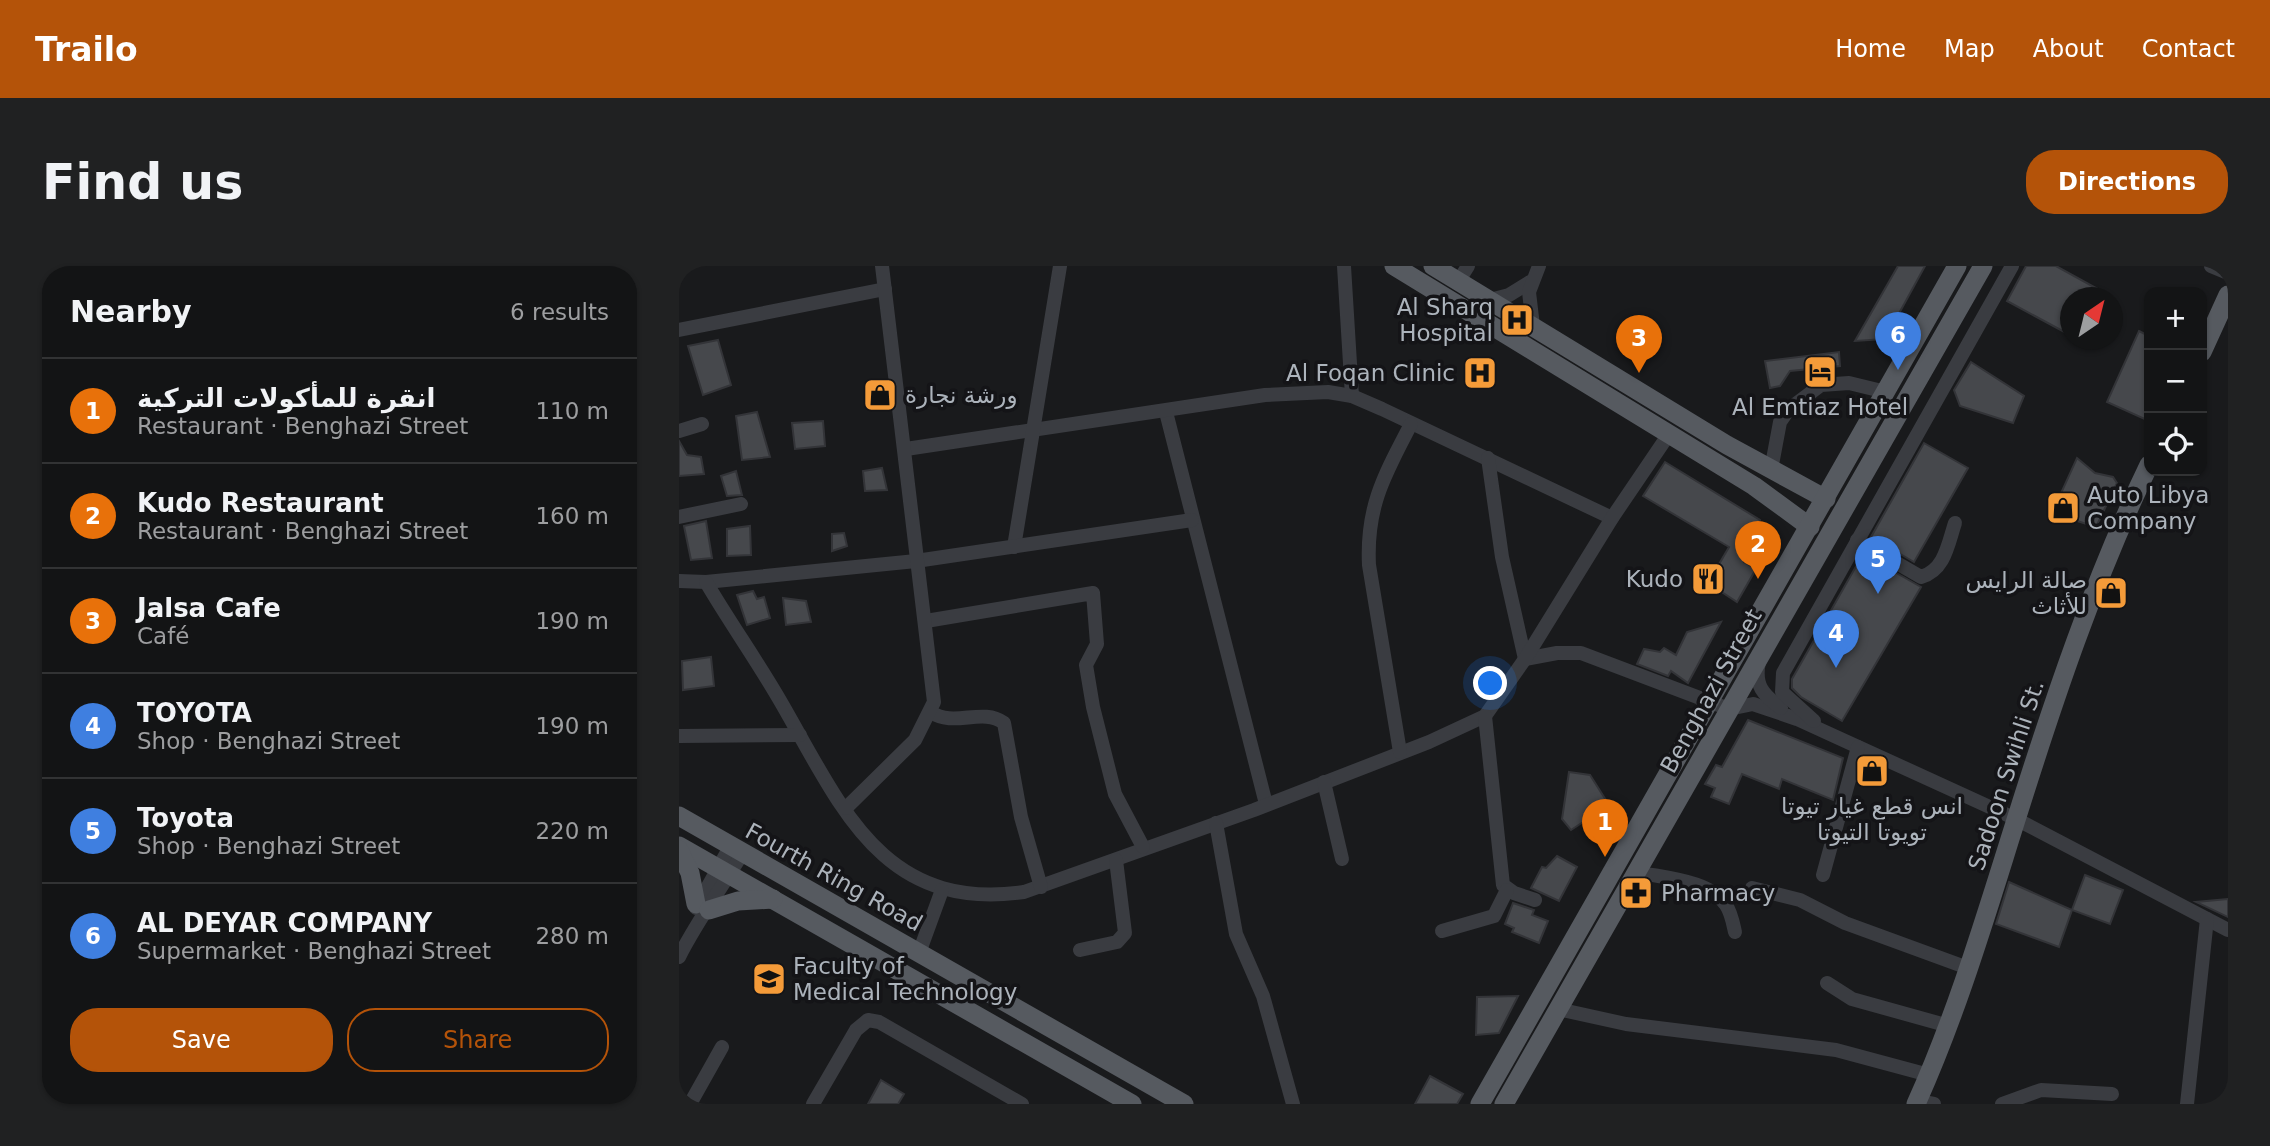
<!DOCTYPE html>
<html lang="en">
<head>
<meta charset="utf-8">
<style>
	:root { --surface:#131415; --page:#202122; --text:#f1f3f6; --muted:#9d9ea0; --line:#323334; --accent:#b45309 }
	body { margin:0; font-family:"DejaVu Sans","Noto Naskh Arabic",sans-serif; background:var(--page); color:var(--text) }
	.controls { position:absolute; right:21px; top:21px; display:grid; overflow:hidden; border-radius:14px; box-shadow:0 2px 5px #0004 }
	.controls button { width:63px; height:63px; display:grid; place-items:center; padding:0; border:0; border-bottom:2px solid var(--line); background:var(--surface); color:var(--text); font:35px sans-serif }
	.compass { position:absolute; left:1381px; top:21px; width:63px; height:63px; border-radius:50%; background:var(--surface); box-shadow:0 2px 5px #0004; rotate:35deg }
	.you { position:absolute; left:812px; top:418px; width:24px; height:24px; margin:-18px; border:5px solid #fff; border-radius:50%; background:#1a73e8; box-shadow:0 0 0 10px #1a73e833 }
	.badge { display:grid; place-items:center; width:46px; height:46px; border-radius:50%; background:var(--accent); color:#fff; font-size:23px; font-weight:700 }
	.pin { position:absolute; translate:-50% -58px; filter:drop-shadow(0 2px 4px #0008) }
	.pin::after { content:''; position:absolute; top:37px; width:24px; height:21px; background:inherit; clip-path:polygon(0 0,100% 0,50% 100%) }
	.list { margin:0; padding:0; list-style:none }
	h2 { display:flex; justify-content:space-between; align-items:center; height:91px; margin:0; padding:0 28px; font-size:30px }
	h2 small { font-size:23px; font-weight:400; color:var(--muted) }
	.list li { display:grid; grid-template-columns:46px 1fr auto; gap:21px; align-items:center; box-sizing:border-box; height:105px; padding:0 28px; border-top:2px solid var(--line) }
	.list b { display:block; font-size:26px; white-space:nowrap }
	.list p { margin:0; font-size:23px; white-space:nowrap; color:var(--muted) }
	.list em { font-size:23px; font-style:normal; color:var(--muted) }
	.actions { display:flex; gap:14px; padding:21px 28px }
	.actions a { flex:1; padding:16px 0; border:2px solid var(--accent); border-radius:28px; text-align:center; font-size:24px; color:var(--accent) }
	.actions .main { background:var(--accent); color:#fff }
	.icon { flex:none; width:38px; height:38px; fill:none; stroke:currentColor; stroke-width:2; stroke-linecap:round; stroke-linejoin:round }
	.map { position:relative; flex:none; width:1549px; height:838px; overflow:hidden; border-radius:28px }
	header { display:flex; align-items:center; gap:42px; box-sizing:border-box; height:98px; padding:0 35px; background:var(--accent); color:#fff }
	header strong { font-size:33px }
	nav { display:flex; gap:38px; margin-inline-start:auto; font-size:24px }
	.intro { display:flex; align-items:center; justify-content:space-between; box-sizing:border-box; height:168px; padding:0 42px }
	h1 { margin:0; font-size:49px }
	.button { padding:18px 32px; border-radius:28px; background:var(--accent); color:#fff; font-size:24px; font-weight:700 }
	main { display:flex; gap:42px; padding:0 42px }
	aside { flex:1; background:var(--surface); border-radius:28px; box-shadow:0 2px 5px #0004 }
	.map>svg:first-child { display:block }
</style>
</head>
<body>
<header>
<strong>Trailo</strong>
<nav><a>Home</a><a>Map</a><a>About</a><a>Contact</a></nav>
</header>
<div class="intro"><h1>Find us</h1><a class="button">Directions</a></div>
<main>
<aside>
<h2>Nearby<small>6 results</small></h2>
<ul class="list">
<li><span class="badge" style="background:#e8710a">1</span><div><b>انقرة للمأكولات التركية</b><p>Restaurant · Benghazi Street</p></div><em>110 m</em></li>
<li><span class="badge" style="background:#e8710a">2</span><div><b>Kudo Restaurant</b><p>Restaurant · Benghazi Street</p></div><em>160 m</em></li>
<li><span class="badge" style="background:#e8710a">3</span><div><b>Jalsa Cafe</b><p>Café</p></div><em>190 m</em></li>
<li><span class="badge" style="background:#3f7fe0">4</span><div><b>TOYOTA</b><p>Shop · Benghazi Street</p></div><em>190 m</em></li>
<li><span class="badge" style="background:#3f7fe0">5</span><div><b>Toyota</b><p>Shop · Benghazi Street</p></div><em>220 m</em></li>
<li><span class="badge" style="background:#3f7fe0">6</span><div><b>AL DEYAR COMPANY</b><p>Supermarket · Benghazi Street</p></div><em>280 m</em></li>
</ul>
<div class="actions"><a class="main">Save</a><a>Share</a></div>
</aside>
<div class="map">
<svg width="1549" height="838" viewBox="0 0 1549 838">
	<rect width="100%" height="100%" fill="#191a1c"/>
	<!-- building -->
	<g fill="#46484c" stroke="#333438" stroke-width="2">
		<path d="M 1219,0 L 1246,0 L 1206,73 L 1176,75 Z"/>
		<path d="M 1347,0 L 1377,0 L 1435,32 L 1391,32 L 1391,69 L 1328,35 Z"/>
		<path d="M 1460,65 L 1470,70 L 1470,155 L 1428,136 Z"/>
		<path d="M 39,74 L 52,119 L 24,129 L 9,80 Z"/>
		<path d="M 1160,86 L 1161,100 L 1111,105 L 1101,120 L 1091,122 L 1086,95 Z"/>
		<path d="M 1292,96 L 1345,130 L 1334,157 L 1281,140 L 1275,124 Z"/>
		<path d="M 78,146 L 91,191 L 63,194 L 57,150 Z"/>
		<path d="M 144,155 L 146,180 L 116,183 L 113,157 Z"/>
		<path d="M 0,175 L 8,189 L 22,191 L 25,208 L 0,210 Z"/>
		<path d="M 1245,177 L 1289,202 L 1235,296 L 1192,271 Z"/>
		<path d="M 1398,192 L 1416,207 L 1434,211 L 1438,217 L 1417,261 L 1373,247 Z"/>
		<path d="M 986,196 L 1081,254 L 1065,296 L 1077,303 L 1058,336 L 1029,317 L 1050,281 L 964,230 Z"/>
		<path d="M 203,202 L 208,224 L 186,225 L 184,205 Z"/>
		<path d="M 57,205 L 63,229 L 48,230 L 42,210 Z"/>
		<path d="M 27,255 L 33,292 L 12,294 L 5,260 Z"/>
		<path d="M 71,260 L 72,289 L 48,290 L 48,263 Z"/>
		<path d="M 165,267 L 168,280 L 153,285 L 153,268 Z"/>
		<path d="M 1184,288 L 1242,321 L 1163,455 L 1122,431 L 1113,422 L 1113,413 Z"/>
		<path d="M 74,325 L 78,333 L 85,331 L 91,352 L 68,359 L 58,329 Z"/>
		<path d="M 104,332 L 127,335 L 132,356 L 107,359 Z"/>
		<path d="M 1042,356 L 1009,417 L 992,405 L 989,410 L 958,398 L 965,383 L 981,386 L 985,382 L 997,389 L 1008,366 Z"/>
		<path d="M 32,391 L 35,420 L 4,424 L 3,395 Z"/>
		<path d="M 1069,454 L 1164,492 L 1154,534 L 1103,513 L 1100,523 L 1063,508 L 1050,538 L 1032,531 L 1036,522 L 1026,518 L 1037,499 L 1043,501 Z"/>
		<path d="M 890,506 L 911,509 L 930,539 L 892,564 L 883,553 Z"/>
		<path d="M 878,590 L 898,601 L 880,635 L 852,622 L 863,601 L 867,602 Z"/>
		<path d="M 1406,609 L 1444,624 L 1431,658 L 1393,644 Z"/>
		<path d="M 1330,616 L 1393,644 L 1380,681 L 1317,658 Z"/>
		<path d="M 1549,633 L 1549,651 L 1517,636 Z"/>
		<path d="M 834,637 L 855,644 L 853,649 L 869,655 L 860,677 L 833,666 L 835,662 L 826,658 Z"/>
		<path d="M 839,730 L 820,767 L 797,769 L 798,731 Z"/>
		<path d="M 751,810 L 784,828 L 778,838 L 736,838 Z"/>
		<path d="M 202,814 L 225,828 L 219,838 L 189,838 Z"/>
	</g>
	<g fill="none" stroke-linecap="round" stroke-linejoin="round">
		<!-- minor -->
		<g stroke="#3a3c41" stroke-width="14">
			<path d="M 665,0 L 673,130"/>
			<path d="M 1532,0 L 1549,7"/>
			<path d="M 779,16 L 789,0"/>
			<path d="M 811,34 L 830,29 L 851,16"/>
			<path d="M 854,60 L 850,26 L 860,0"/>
			<path d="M 0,64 L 206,23"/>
			<path d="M 487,146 L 587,538"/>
			<path d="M 0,165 L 23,158"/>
			<path d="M 227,183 L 586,129 L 649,126 L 673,130 L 703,143 L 933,252"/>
			<path d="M 809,192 L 823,291 L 846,393 L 878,387 L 902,387 L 1050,443 L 1074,438 L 1118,453 L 1337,553 L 1549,664"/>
			<path d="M 1092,204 L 1101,156 L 1110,143 L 1142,119 L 1170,117 L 1207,126"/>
			<path d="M 0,251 L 62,238"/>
			<path d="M 1178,274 L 1242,311 C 1266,304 1269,278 1276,257"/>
			<path d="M 335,281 L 381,0"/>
			<path d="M 0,315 L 27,316 L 237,295 L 513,254"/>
			<path d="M 27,316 C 51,357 79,396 103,438 C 163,542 204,646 345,626 L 575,544 L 750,476 L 806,450 L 846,393 L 933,252 L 990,168"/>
			<path d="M 247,355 L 414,327 L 418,378 L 407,399 L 414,441 L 436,528 L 464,581"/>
			<path d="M 1080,396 C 1075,419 1084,429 1102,442"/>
			<path d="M 252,446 C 275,462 303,441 325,457 L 342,551 L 362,621"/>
			<path d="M 806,450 L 824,619 L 835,627 L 856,634"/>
			<path d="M 1135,455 L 1103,426 L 1104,407 L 1333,0"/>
			<path d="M 0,470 L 121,469"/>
			<path d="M 721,486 L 690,299 C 687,240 706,208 732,158"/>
			<path d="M 645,516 L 663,593"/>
			<path d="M 167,542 L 236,474 L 255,436 L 203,0"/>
			<path d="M 537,557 L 557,668 L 584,730 L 614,838"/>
			<path d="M 958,606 C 984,612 1031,614 1047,639 C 1052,646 1054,657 1056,666"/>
			<path d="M 1144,609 L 1179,481"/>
			<path d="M 1073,622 L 1121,634 L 1166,657 L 1289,702"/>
			<path d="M 17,642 L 51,581"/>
			<path d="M 763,665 L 815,650 L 828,624"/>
			<path d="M 401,684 L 438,676 L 446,667 L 437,594"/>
			<path d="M 240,687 L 263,624"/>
			<path d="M 0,691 C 18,655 42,623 63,588"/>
			<path d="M 1148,717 L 1173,733 L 1270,760"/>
			<path d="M 879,743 L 947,758 L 1157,784 L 1250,809"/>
			<path d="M 1239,835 L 1255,838"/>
			<path d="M 11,838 L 43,781"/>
			<path d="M 134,838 L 177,764 L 189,754 L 200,756 L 343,838"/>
			<path d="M 1323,838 L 1362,824 L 1433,828"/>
			<path d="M 1508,838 L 1528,653"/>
		</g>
		<!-- major -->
		<g stroke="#565a60" stroke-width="19">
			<path d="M 715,0 L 1075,220 L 1131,261"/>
			<path d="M 754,0 L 1048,179 L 1147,233"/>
			<path d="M 1523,86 L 1549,29"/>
			<path d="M 0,550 L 505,838"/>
			<path d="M 0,580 L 453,838"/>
			<path d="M 0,584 L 11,607 L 17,638"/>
			<path d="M 30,644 L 59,635 L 94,633"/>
			<path d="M 801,838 L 1278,0"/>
			<path d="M 825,838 L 1304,0"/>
			<path d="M 1237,838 C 1278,747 1306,652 1336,557 C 1374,436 1415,313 1470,199"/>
		</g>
	</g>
	<!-- icons -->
	<defs>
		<symbol id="hospital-square" viewBox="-11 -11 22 22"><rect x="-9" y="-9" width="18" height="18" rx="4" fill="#f49b39" stroke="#141417"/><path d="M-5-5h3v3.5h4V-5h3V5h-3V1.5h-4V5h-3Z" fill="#111"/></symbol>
		<symbol id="hotel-square" viewBox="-11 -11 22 22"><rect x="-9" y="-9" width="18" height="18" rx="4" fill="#f49b39" stroke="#141417"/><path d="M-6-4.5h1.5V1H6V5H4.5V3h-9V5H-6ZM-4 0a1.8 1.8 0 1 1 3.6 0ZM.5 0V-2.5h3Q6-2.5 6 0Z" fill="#111"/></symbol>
		<symbol id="shop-square" viewBox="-11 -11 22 22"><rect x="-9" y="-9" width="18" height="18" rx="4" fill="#f49b39" stroke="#141417"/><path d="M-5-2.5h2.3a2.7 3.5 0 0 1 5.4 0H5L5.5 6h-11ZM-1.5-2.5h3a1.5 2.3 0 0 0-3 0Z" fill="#111"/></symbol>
		<symbol id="restaurant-square" viewBox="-11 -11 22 22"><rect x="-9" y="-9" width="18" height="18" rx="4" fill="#f49b39" stroke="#141417"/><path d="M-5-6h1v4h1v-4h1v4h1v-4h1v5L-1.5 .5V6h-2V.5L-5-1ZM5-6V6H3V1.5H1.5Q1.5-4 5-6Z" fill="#111"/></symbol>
		<symbol id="pharmacy-square" viewBox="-11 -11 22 22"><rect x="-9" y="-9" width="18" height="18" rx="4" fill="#f49b39" stroke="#141417"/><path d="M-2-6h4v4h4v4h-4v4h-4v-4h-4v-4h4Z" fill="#111"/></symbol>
		<symbol id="university-square" viewBox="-11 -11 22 22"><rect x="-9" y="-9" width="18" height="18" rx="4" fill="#f49b39" stroke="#141417"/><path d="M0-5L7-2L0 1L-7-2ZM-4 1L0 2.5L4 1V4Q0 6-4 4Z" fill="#111"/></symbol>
	</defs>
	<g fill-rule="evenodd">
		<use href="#hospital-square" x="819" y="35" width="38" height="38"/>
		<use href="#hotel-square" x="1122" y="87" width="38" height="38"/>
		<use href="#hospital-square" x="782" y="88" width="38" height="38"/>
		<use href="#shop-square" x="182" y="110" width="38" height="38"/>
		<use href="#shop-square" x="1365" y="223" width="38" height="38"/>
		<use href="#restaurant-square" x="1010" y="294" width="38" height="38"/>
		<use href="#shop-square" x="1413" y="308" width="38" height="38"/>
		<use href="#shop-square" x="1174" y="486" width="38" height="38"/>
		<use href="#pharmacy-square" x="938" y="608" width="38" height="38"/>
		<use href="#university-square" x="71" y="694" width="38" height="38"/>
	</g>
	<g text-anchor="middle" stroke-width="7" stroke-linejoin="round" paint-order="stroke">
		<!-- poi labels -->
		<g font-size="23" fill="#acb3bb" stroke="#141417" text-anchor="end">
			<text x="814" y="49">Al Sharq<tspan x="814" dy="26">Hospital</tspan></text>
			<text x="776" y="115">Al Foqan Clinic</text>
			<text x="226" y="137" text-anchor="start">ورشة نجارة</text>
			<text x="1141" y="149" text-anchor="middle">Al Emtiaz Hotel</text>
			<text x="1408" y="237" text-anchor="start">Auto Libya<tspan x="1408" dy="26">Company</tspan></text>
			<text x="1004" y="321">Kudo</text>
			<text x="1408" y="322">صالة الرايس<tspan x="1408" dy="26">للأثاث</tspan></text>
			<text x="1193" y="548" text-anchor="middle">انس قطع غيار تيوتا<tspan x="1193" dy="26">تويوتا التيوتا</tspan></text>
			<text x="982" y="635" text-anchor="start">Pharmacy</text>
			<text x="114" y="708" text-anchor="start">Faculty of<tspan x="114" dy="26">Medical Technology</tspan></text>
		</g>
		<!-- street labels -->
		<g font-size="23" fill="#acb3bb" stroke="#141417">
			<text transform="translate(1032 425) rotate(-61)" y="8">Benghazi Street</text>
			<text transform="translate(1327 509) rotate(-72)" y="8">Sadoon Swihli St.</text>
			<text transform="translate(155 611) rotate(29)" y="8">Fourth Ring Road</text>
		</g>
	</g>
</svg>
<div class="controls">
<button>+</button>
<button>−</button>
<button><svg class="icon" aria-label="locate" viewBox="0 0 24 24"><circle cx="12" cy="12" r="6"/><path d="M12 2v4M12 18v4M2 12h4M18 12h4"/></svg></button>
</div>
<svg class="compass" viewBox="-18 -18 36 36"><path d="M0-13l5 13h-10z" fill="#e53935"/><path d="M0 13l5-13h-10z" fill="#9d9ea0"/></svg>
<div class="you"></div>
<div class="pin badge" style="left:926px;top:591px;background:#e8710a">1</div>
<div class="pin badge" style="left:1079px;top:313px;background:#e8710a">2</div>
<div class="pin badge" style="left:960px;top:107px;background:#e8710a">3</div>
<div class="pin badge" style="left:1157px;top:402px;background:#3f7fe0">4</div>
<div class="pin badge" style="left:1199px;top:328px;background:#3f7fe0">5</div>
<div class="pin badge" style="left:1219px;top:104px;background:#3f7fe0">6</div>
</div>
</main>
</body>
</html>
